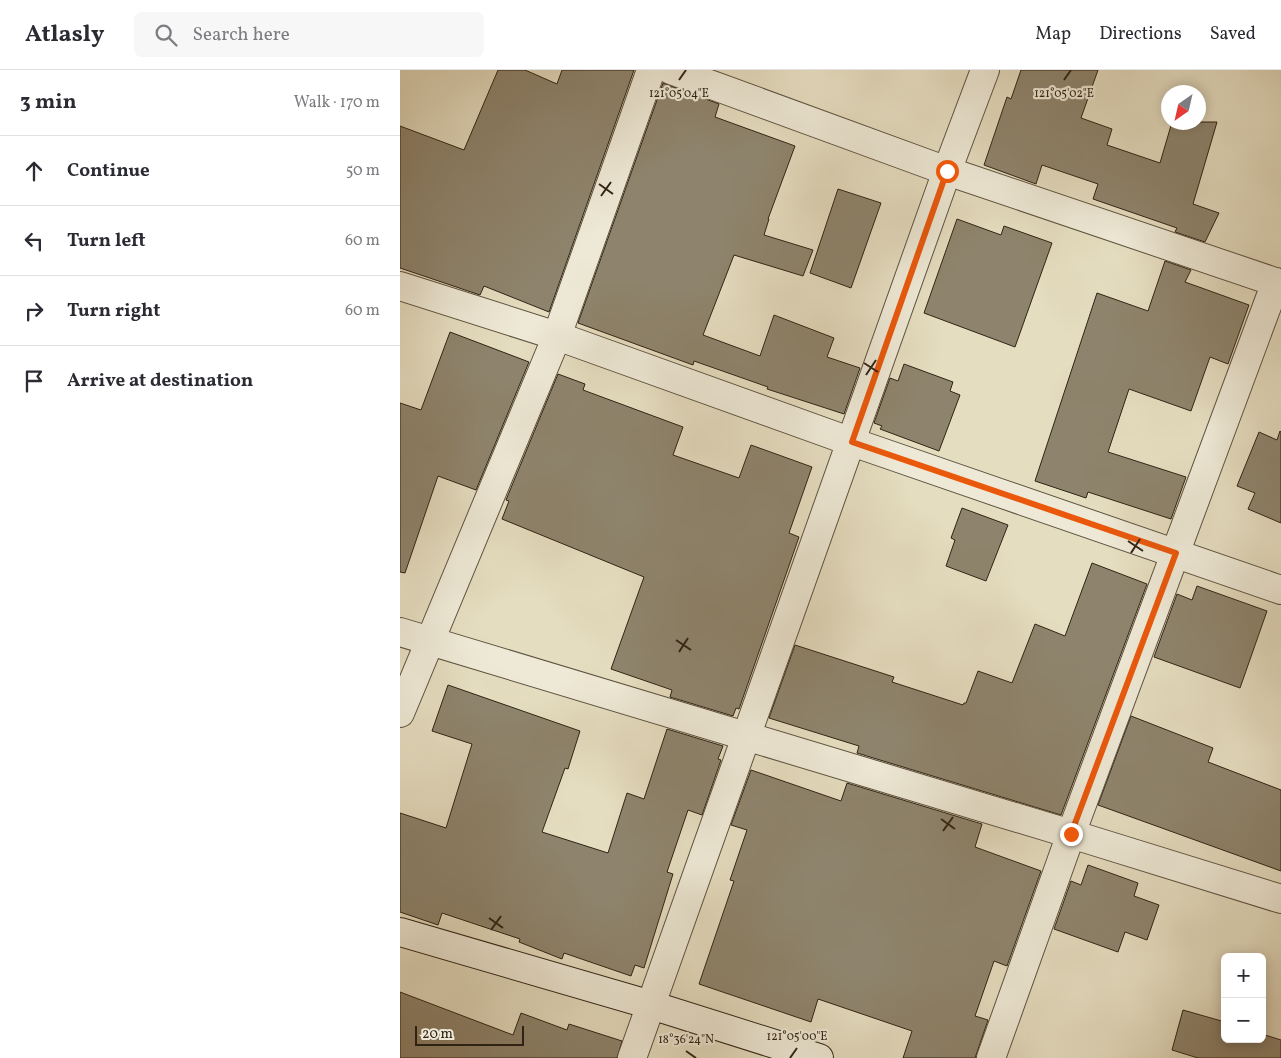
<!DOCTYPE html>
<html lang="en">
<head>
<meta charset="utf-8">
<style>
	:root { --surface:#fff; --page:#f7f7f7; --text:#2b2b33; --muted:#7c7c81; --line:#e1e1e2 }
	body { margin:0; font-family:Vollkorn,serif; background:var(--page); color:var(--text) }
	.controls { position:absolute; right:15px; bottom:15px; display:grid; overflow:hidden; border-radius:8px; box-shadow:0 2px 12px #0003 }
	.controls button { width:45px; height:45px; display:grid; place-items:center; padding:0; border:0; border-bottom:1px solid var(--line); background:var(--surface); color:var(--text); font:25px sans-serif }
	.compass { position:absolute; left:761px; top:15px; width:45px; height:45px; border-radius:50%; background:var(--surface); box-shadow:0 2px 12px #0003; rotate:214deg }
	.scale { position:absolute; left:15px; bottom:12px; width:109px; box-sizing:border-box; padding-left:5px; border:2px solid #302314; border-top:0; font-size:14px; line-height:18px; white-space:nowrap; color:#302314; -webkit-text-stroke:4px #eee9d6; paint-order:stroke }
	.stop { position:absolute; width:15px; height:15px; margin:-11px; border:4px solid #ea580c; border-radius:50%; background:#fff }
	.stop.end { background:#ea580c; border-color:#fff; box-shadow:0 1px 5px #0008 }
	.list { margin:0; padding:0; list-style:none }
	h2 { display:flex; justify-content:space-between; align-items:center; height:65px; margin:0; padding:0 20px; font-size:21px }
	h2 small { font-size:16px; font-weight:400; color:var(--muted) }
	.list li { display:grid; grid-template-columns:32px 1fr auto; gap:15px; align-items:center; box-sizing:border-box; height:70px; padding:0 20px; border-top:1px solid var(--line) }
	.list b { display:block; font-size:19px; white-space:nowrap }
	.list em { font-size:16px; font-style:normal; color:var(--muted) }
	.icon { flex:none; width:28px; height:28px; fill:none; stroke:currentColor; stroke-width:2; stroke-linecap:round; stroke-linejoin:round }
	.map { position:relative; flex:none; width:881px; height:988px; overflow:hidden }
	header { display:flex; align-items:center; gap:30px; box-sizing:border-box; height:70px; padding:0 25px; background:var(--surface); border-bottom:1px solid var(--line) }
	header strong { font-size:24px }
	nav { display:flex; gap:28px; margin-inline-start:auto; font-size:18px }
	.search { width:350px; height:45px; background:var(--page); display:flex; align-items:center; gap:12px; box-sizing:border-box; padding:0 18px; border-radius:8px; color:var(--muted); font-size:19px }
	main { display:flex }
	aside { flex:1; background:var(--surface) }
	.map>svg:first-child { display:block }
</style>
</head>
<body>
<header>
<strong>Atlasly</strong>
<div class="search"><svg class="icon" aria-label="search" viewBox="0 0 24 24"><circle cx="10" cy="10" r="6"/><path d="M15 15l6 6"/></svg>Search here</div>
<nav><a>Map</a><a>Directions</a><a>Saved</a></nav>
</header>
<main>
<aside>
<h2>3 min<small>Walk · 170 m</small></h2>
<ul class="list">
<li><svg class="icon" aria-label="ahead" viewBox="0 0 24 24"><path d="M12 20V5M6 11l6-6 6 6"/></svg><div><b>Continue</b></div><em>50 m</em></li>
<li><svg class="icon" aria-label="left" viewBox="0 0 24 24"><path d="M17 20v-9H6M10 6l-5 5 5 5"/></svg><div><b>Turn left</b></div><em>60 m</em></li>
<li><svg class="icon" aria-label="right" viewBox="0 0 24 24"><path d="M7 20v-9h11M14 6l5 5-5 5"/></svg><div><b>Turn right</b></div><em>60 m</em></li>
<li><svg class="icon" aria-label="arrive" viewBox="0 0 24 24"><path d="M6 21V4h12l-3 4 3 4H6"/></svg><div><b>Arrive at destination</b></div></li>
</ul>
</aside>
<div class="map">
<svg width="881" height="988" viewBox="0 0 881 988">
	<rect width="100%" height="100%" fill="#e5ddc0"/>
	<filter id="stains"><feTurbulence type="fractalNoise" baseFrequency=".004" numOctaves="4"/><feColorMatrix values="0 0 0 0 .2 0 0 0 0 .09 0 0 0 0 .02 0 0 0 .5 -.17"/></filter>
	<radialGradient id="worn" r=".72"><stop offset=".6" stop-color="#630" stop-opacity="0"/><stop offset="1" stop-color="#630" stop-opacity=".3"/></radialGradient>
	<!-- building -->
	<g fill="#8e846d" stroke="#302314">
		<path d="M 98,0 L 125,0 L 157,14 L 162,0 L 234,0 L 149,242 L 84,216 L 80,225 L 0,198 L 0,56 L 64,80 Z"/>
		<path d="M 621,0 L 698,0 L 681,48 L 712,59 L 707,75 L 760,93 L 772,52 L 817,52 L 793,134 L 819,143 L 805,172 L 775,162 L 777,158 L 693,129 L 698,114 L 642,95 L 636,114 L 584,95 L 607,27 L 611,29 Z"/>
		<path d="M 263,13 L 319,34 L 315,47 L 395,76 L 368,149 L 369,149 L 364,165 L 413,180 L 403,206 L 334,185 L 303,265 L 360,286 L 374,245 L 434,268 L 427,287 L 460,298 L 444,344 L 367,319 L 368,317 L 294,291 L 293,295 L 178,253 Z"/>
		<path d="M 438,119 L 481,133 L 451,218 L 410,203 Z"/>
		<path d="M 557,149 L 601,165 L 604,156 L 652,173 L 615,277 L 524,243 Z"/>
		<path d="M 765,191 L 791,200 L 785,212 L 849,235 L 828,294 L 810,287 L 791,341 L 729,319 L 708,382 L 786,407 L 771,449 L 688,422 L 686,428 L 635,411 L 697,223 L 748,241 Z"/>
		<path d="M 50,262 L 129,292 L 76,420 L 38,406 L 5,503 L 0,502 L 0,333 L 21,340 Z"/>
		<path d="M 504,294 L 553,312 L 550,321 L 560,325 L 539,381 L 480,359 L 482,356 L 474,353 L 490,308 L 498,311 Z"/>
		<path d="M 158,304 L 185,314 L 183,320 L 283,357 L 273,385 L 339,408 L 351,375 L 412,397 L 389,463 L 399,467 L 339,639 L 336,638 L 333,646 L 270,627 L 272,620 L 211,599 L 244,507 L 102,449 L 109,431 L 106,430 Z"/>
		<path d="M 880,361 L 881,362 L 881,453 L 848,439 L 855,423 L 837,416 L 859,362 L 877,370 Z"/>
		<path d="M 562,438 L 608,455 L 586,511 L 546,496 L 555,470 L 551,468 Z"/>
		<path d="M 692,493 L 747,514 L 661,745 L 457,683 L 459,676 L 369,648 L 395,575 L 494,607 L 492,612 L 563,635 L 564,633 L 566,633 L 578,601 L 612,613 L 635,554 L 665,566 Z"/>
		<path d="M 797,516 L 867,541 L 840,618 L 754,587 L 777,524 L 792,530 Z"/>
		<path d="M 48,615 L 180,661 L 168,699 L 165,698 L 142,762 L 208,783 L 227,723 L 244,729 L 267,659 L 323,676 L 318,689 L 321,690 L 302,745 L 288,740 L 267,802 L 273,804 L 244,898 L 235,895 L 231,906 L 164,883 L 162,889 L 119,872 L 120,869 L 42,843 L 38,855 L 0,842 L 0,743 L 46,758 L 72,674 L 32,661 Z"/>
		<path d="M 731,646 L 813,678 L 808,692 L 881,720 L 881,801 L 698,735 Z"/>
		<path d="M 351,700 L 441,731 L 447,713 L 582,754 L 575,777 L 641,801 L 607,896 L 594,891 L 575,946 L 588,950 L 575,988 L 503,988 L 512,961 L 418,929 L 411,952 L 299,914 L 334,811 L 330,810 L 347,760 L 331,755 Z"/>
		<path d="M 688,795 L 738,813 L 734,826 L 759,835 L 747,870 L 725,862 L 718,882 L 654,859 L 671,811 L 681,815 Z"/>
		<path d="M 0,922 L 113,965 L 121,943 L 167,960 L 169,954 L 222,971 L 217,988 L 0,988 Z"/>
		<path d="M 783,940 L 825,952 L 825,969 L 862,969 L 862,964 L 881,970 L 881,988 L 798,988 L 772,980 Z"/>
	</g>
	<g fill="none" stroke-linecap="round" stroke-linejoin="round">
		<defs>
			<g id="street">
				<path d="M 271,0 L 547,101 L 881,214"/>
				<path d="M 0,216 L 157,266 L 452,372 L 881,520"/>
				<path d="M 0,562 L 671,764 L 881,829"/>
				<path d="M 0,643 L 157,266 L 251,0"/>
				<path d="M 232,988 L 547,101 L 585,0"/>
				<path d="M 591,988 L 671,764 L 876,212"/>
			</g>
			<path id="secondary" d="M 0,862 L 251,935 L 419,988"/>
		</defs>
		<!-- street casing -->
		<use href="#street" stroke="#5d523f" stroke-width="30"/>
		<!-- secondary casing -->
		<use href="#secondary" stroke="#302314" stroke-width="30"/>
		<!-- street -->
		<use href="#street" stroke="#eee9d6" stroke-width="28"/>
		<!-- secondary -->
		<use href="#secondary" stroke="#eee9d6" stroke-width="28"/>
	</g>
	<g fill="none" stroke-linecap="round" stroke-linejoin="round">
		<!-- route -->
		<path stroke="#ea580c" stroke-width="6" d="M 547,101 L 452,372 L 776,483 L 671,764"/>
	</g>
	<!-- ticks -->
	<path fill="none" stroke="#302314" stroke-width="2" d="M 279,10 L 286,0M 664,10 L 671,0M 199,114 L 213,124M 201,126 L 211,112M 464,293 L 478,302M 466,305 L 476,290M 728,471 L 743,481M 731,483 L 740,469M 276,570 L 291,580M 279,582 L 288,568M 541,749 L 555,759M 543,761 L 553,747M 89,848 L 103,858M 91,860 L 101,846M 286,981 L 296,988M 390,988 L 397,978"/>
	<g font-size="12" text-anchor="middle" fill="#302314" stroke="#eee9d6" stroke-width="4.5" stroke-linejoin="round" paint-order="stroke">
		<text x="279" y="27">121°05'04"E</text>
		<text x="664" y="27">121°05'02"E</text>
		<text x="397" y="970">121°05'00"E</text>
		<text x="286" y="973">18°36'24"N</text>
	</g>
	<rect width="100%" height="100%" filter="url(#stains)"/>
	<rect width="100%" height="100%" fill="url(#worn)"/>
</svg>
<div class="controls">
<button>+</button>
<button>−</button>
</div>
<svg class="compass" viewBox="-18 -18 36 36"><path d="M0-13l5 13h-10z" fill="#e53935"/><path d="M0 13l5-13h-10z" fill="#7c7c81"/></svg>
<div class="scale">20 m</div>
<div class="stop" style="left:547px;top:101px"></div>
<div class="stop end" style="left:671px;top:764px"></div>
</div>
</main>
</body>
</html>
